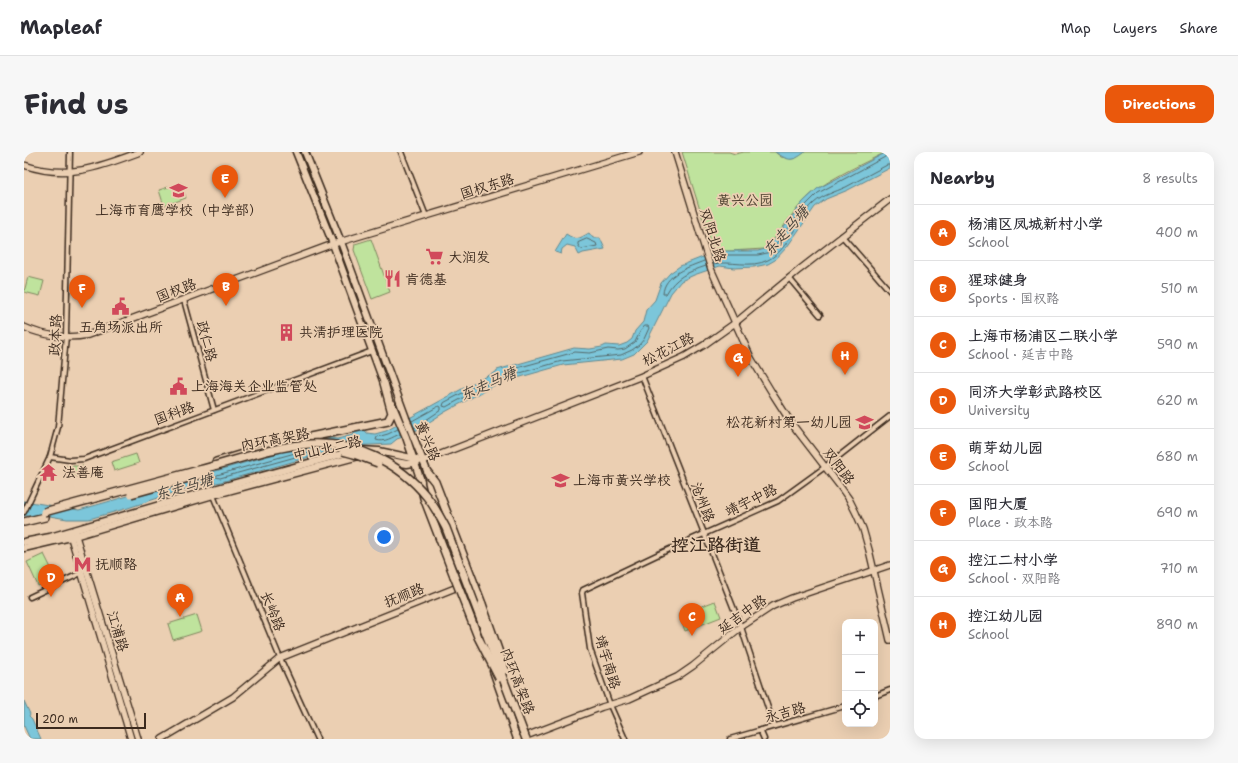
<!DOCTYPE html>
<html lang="en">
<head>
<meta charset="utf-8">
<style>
	:root { --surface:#fff; --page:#f7f7f7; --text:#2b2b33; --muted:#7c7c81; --line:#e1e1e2; --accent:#ea580c }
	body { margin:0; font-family:"Shantell Sans","LXGW WenKai TC",sans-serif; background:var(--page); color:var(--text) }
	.controls { position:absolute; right:12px; bottom:12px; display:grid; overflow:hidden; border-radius:8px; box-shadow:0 4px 16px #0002 }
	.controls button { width:36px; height:36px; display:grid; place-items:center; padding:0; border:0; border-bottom:1px solid var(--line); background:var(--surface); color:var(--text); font:20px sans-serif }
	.scale { position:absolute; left:12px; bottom:10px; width:110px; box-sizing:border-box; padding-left:4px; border:2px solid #3b2a1e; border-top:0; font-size:11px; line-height:14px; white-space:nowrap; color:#3b2a1e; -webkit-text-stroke:3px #ebcfb2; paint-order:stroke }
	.you { position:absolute; left:360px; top:385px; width:14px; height:14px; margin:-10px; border:3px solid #fff; border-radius:50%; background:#1a73e8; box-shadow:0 0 0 6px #1a73e833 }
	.badge { display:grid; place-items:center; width:26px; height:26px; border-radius:50%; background:var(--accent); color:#fff; font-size:13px; font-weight:700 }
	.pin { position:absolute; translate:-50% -33px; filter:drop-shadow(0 1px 2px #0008) }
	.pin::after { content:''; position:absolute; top:21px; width:14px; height:12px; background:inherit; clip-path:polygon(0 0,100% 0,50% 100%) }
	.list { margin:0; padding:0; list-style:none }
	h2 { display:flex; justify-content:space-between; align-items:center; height:52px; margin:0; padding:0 16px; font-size:17px }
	h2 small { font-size:13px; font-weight:400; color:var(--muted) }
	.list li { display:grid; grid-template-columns:26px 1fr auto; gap:12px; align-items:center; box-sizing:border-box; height:56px; padding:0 16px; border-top:1px solid var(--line) }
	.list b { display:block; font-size:15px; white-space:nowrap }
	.list p { margin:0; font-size:13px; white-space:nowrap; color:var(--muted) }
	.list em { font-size:13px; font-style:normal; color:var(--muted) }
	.icon { flex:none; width:22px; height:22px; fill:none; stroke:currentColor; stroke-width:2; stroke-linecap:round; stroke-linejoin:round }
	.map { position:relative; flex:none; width:866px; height:587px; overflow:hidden; border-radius:12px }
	header { display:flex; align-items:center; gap:24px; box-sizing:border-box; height:56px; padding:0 20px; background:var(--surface); border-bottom:1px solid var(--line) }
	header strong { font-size:19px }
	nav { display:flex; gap:22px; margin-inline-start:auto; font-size:14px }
	.intro { display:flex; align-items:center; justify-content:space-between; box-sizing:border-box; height:96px; padding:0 24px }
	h1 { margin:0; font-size:28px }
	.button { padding:10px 18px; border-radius:12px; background:var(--accent); color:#fff; font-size:14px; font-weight:700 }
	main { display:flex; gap:24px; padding:0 24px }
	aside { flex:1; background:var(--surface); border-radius:12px; box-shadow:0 4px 16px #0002 }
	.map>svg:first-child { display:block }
</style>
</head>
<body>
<header>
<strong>Mapleaf</strong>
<nav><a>Map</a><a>Layers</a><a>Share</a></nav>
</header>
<div class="intro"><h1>Find us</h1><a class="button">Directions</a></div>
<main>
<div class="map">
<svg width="866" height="587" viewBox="0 0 866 587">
	<rect width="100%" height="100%" fill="#ebcfb2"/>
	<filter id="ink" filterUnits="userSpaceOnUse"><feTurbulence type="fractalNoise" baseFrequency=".025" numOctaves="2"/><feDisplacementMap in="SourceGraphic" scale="8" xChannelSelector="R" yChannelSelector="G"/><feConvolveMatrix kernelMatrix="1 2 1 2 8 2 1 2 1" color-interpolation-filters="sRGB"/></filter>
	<g filter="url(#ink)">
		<!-- green -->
		<g fill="#bfe39d" stroke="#7d865e">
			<path d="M 658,0 L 705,0 L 711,2 L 720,0 L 751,0 L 757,5 L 767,7 L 772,6 L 781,0 L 862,0 C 837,13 798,29 779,50 C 765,64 756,83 740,97 L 689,100 Z"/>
			<path d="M 157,31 L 162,46 L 140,54 L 135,38 Z"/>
			<path d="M 347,87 L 366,140 L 348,147 L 330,98 L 331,92 Z"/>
			<path d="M 4,125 L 20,129 L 16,144 L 0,140 Z"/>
			<path d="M 112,302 L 115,311 L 90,319 L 87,310 Z"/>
			<path d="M 42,314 L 59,314 L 59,324 L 42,325 Z"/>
			<path d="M 20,402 L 32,426 L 14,434 L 3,410 Z"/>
			<path d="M 691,449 L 697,465 L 661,479 L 655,463 Z"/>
			<path d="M 173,463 L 178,479 L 149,488 L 144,472 Z"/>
		</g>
		<!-- water -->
		<g fill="#7bc6da" stroke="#61888f">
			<path d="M 751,0 L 781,0 C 768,11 763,8 751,0 Z"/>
			<path d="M 863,0 L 866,0 L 866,16 L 824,38 L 802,47 L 791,55 L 763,95 L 751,108 L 744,112 L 730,115 L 710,116 L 696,114 L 670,123 L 657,129 L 647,141 L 623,189 L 610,202 L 598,207 L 539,213 L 493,226 L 493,224 L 482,227 L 482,229 L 469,234 L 421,260 L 385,283 L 373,287 L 367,292 L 324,294 L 197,330 L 161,337 L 104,356 L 65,367 L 43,367 L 20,363 L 0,364 L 0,349 L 55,358 L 307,286 L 313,287 L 329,283 L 332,279 L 340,277 L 343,281 L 351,282 L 362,279 L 445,233 L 472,220 L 473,218 L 550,196 L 566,197 L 578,195 L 582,193 L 595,194 L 603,191 L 608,187 L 611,179 L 619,170 L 622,158 L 631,148 L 637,131 L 646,121 L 656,114 L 689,101 L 698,99 L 734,99 L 741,97 L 752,86 L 779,50 L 793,37 Z"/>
			<path d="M 565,81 L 569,86 L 576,86 L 581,97 L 559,101 L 555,103 L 551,95 L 543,93 L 538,97 L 537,102 L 531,100 L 542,82 C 553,89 554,87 565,81 Z"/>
			<path d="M 0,549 L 6,562 L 5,564 L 8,567 L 17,587 L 6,587 L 0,574 Z"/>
		</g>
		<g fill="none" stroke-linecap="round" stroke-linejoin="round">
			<!-- shore -->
			<g stroke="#556869" stroke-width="1">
				<path d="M 563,87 L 572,91 L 573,94 L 557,97 L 554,93 L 554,91 Z"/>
				<path d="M 687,106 L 698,103 L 734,103 L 743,101 L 755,88 L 782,53 L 794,41 L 861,5 L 864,0"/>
				<path d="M 680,109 C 665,115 640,122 639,142 L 642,142 C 651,125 664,120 682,114"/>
				<path d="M 689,112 C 706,108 727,117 744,108 C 766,97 772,67 790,51 C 799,43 811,40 822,35 C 836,28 849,20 863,13 L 866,13"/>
				<path d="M 621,174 L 624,174 L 625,176 L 620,187 L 615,193 L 608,198 L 597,203 L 538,209 L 496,221 L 492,219 L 493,216 L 551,200 L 566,201 L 584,197 L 594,198 L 601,197 L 611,190 L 616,180 Z"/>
				<path d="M 462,229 L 464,230 L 463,233 L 422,255 L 419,254 L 420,251 Z"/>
				<path d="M 388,269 L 415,254 L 417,255 L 417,258 L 390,276"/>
				<path d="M 374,277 L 364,282 L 353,285 L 352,288 C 361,291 368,285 376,282"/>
				<path d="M 285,297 L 193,323 L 192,325 L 196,326 L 300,297"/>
			</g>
			<defs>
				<g id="street">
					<path d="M 377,0 L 402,64"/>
					<path d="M 818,84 L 866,139"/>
					<path d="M 765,126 L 796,163"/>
					<path d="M 160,148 L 190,258"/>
					<path d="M 618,224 L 717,475 L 750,574"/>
					<path d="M 26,305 L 46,308 L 60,307 L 348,199"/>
					<path d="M 188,341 L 256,506 L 293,587"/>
					<path d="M 0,360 L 26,305 L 34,275 L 42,184 L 46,0"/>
					<path d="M 6,445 L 57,421"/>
					<path d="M 851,544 L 866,538"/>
					<path d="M 736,578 L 740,587"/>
					<path d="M 601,587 L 586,553 L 566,497 L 558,441 L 559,438 L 637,401 L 754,349 L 801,315 L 866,264"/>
					<path d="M 706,587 L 821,554"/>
				</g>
				<g id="secondary">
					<path d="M 651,0 L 687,117 L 727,206 L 750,244 L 768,272 L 815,333 L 825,347 L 832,361 L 839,377 L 845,398 L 866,488"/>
					<path d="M 0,13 C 43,28 76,15 116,0"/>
					<path d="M 0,175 C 19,184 44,187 64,183 L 309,92 L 615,0"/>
					<path d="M 399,309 L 618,224 L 660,205 L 680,193 L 711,171 L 775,118 L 866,47"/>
					<path d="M 51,381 L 114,587"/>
					<path d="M 46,382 L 107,587"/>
					<path d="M 138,587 L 209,545 L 256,506 L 446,430"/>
					<path d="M 494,587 L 578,555 L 605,547 L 653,525 L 669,514 L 717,475 L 749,454 L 768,446 L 866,413"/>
				</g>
				<g id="primary">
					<path d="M 272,0 L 309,92 L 361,234"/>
					<path d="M 281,0 L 317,90 L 382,266 L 405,324"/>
					<path d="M 368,252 L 382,285 L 397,329"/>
					<path d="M 336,298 L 355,299 L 392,307"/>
					<path d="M 361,308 L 383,312 L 394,310"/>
					<path d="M 0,390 L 26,385 L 187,338 L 325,300"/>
					<path d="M 0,396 L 47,385 L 189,343 L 335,304"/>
					<path d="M 469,519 L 493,587"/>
				</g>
				<g id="highway">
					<path d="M 192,310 L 252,292 L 364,269 L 368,261 L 360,231"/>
					<path d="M 404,321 L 411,330 L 458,452"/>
					<path d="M 395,325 L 400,346 L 430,424"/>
					<path d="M 0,370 L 21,365"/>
				</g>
			</defs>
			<!-- street casing -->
			<use href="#street" stroke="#3b2a1e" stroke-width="7"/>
			<!-- secondary casing -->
			<use href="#secondary" stroke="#3b2a1e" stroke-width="8"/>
			<!-- primary casing -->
			<use href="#primary" stroke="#3b2a1e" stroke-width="9"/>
			<!-- highway casing -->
			<use href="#highway" stroke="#3b2a1e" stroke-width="10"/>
			<!-- street -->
			<use href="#street" stroke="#ebcfb2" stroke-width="4"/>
			<!-- secondary -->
			<use href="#secondary" stroke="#ebcfb2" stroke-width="5.5"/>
			<!-- primary -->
			<use href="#primary" stroke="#ebcfb2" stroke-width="6"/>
			<!-- highway -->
			<use href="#highway" stroke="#ebcfb2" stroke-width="7"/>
			<defs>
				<g id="highway-bridge">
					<path d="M 319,299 L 330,302 L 354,311"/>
					<path d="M 107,342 L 183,321"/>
					<path d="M 20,360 C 72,346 123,332 175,318 C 210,309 250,294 286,292 C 332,290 375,310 403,345 C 411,355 416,365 422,376 L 502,587"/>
					<path d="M 430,424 L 454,485 L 475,526"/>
					<path d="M 458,452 L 481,518"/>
				</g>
			</defs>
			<!-- highway-bridge casing -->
			<use href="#highway-bridge" stroke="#3b2a1e" stroke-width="10" stroke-linecap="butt"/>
			<!-- highway-bridge -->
			<use href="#highway-bridge" stroke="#ebcfb2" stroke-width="7"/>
		</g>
	</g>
	<!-- icons -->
	<defs>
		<symbol id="school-bare" viewBox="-9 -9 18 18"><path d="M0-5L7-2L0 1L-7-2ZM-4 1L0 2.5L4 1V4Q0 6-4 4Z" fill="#d1495b" stroke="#ebcfb2" stroke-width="2.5" paint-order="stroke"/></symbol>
		<symbol id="supermarket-bare" viewBox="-9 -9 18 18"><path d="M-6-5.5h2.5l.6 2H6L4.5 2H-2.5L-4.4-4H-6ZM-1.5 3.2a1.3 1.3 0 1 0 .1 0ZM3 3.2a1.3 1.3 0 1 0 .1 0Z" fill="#d1495b" stroke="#ebcfb2" stroke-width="2.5" paint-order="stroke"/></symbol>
		<symbol id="restaurant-bare" viewBox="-9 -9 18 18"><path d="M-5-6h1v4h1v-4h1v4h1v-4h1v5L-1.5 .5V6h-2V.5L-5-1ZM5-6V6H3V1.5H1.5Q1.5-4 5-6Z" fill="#d1495b" stroke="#ebcfb2" stroke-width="2.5" paint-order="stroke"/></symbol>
		<symbol id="civic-bare" viewBox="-9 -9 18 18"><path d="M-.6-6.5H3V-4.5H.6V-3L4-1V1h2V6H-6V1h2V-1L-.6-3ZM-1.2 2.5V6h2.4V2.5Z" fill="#d1495b" stroke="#ebcfb2" stroke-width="2.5" paint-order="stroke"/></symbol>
		<symbol id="building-bare" viewBox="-9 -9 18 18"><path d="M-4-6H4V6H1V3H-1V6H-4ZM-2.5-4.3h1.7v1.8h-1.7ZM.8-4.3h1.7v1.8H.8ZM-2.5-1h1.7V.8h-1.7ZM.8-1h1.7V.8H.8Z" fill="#d1495b" stroke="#ebcfb2" stroke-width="2.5" paint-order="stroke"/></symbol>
		<symbol id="temple-bare" viewBox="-9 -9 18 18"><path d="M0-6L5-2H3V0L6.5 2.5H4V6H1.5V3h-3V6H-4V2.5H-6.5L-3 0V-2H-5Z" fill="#d1495b" stroke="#ebcfb2" stroke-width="2.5" paint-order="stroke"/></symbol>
		<symbol id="metro-bare" viewBox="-9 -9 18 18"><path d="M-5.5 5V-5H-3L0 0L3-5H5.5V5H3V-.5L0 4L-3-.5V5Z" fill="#d1495b" stroke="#ebcfb2" stroke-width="2.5" paint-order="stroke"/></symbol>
	</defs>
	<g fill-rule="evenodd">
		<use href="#school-bare" x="142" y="26" width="25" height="25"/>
		<use href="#supermarket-bare" x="398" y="92" width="25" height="25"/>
		<use href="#restaurant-bare" x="356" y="114" width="25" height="25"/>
		<use href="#civic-bare" x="84" y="142" width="25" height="25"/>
		<use href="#building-bare" x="250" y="168" width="25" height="25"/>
		<use href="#civic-bare" x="142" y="222" width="25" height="25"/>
		<use href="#school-bare" x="828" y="258" width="25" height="25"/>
		<use href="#temple-bare" x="12" y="308" width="25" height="25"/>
		<use href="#school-bare" x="524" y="316" width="25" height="25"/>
		<use href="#metro-bare" x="46" y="400" width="25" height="25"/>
	</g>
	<g text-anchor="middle" stroke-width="3.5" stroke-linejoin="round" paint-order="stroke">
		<!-- street labels -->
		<g font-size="14" fill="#3b2a1e" stroke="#ebcfb2">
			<text transform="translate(463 34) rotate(-17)" y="5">国权东路</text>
			<text transform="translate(689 83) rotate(72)" y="5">双阳北路</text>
			<text transform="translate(152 138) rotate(-21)" y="5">国权路</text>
			<text transform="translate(31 183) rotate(-87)" y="5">政本路</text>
			<text transform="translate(183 189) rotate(75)" y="5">政仁路</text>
			<text transform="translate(644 197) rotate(-27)" y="5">松花江路</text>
			<text transform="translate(150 261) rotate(-20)" y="5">国科路</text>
			<text transform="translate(251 287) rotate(-11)" y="5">内环高架路</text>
			<text transform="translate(404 289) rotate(68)" y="5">黄兴路</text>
			<text transform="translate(303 296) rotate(-13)" y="5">中山北二路</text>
			<text transform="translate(815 314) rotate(53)" y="5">双阳路</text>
			<text transform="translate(727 348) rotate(-26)" y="5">靖宇中路</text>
			<text transform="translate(679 350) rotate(69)" y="5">沧州路</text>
			<text transform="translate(380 443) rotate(-22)" y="5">抚顺路</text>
			<text transform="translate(249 459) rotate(68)" y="5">长岭路</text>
			<text transform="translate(718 462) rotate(-35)" y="5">延吉中路</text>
			<text transform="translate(94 479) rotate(73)" y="5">江浦路</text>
			<text transform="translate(584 510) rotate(73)" y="5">靖宇南路</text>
			<text transform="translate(494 529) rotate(69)" y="5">内环高架路</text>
			<text transform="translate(761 560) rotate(-15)" y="5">永吉路</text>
		</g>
		<!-- park labels -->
		<g font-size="14" fill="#483c2b" stroke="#ebcfb2">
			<text x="721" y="53">黄兴公园</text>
		</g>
		<!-- poi labels -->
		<g font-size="14" fill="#3b2a1e" stroke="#ebcfb2" text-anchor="start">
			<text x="155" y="63" text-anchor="middle">上海市育鹰学校（中学部）</text>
			<text x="424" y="110">大润发</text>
			<text x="381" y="132">肯德基</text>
			<text x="97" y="180" text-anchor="middle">五角场派出所</text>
			<text x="275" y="185">共清护理医院</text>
			<text x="167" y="239">上海海关企业监管处</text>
			<text x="828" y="275" text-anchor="end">松花新村第一幼儿园</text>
			<text x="38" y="325">法善庵</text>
			<text x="549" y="333">上海市黄兴学校</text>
			<text x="71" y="417">抚顺路</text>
		</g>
		<!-- water labels -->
		<g font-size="15" font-style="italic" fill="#45413a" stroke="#ebcfb2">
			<text transform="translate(762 79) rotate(-48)" y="5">东走马塘</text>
			<text transform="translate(464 232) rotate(-24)" y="5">东走马塘</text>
			<text transform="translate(160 335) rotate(-16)" y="5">东走马塘</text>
		</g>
		<!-- district labels -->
		<g font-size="18" font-weight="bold" fill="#3b2a1e" stroke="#ebcfb2">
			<text x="692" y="399">控江路街道</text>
		</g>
	</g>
</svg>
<div class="controls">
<button>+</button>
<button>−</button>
<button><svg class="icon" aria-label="locate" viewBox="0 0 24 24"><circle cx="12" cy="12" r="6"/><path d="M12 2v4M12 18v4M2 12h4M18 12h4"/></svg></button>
</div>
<div class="scale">200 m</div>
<div class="you"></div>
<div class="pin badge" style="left:156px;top:465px">A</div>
<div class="pin badge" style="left:202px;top:154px">B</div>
<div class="pin badge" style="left:668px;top:484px">C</div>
<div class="pin badge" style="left:27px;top:445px">D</div>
<div class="pin badge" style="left:201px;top:46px">E</div>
<div class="pin badge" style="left:58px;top:156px">F</div>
<div class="pin badge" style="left:714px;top:225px">G</div>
<div class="pin badge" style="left:821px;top:223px">H</div>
</div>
<aside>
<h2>Nearby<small>8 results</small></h2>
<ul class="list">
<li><span class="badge">A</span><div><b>杨浦区凤城新村小学</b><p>School</p></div><em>400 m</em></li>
<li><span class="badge">B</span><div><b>猩球健身</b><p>Sports · 国权路</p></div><em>510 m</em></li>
<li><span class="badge">C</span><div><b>上海市杨浦区二联小学</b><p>School · 延吉中路</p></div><em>590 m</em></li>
<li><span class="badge">D</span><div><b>同济大学彰武路校区</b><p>University</p></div><em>620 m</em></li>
<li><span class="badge">E</span><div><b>萌芽幼儿园</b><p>School</p></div><em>680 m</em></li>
<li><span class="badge">F</span><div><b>国阳大厦</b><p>Place · 政本路</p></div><em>690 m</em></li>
<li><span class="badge">G</span><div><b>控江二村小学</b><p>School · 双阳路</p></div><em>710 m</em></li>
<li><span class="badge">H</span><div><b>控江幼儿园</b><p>School</p></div><em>890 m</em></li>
</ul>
</aside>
</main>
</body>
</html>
